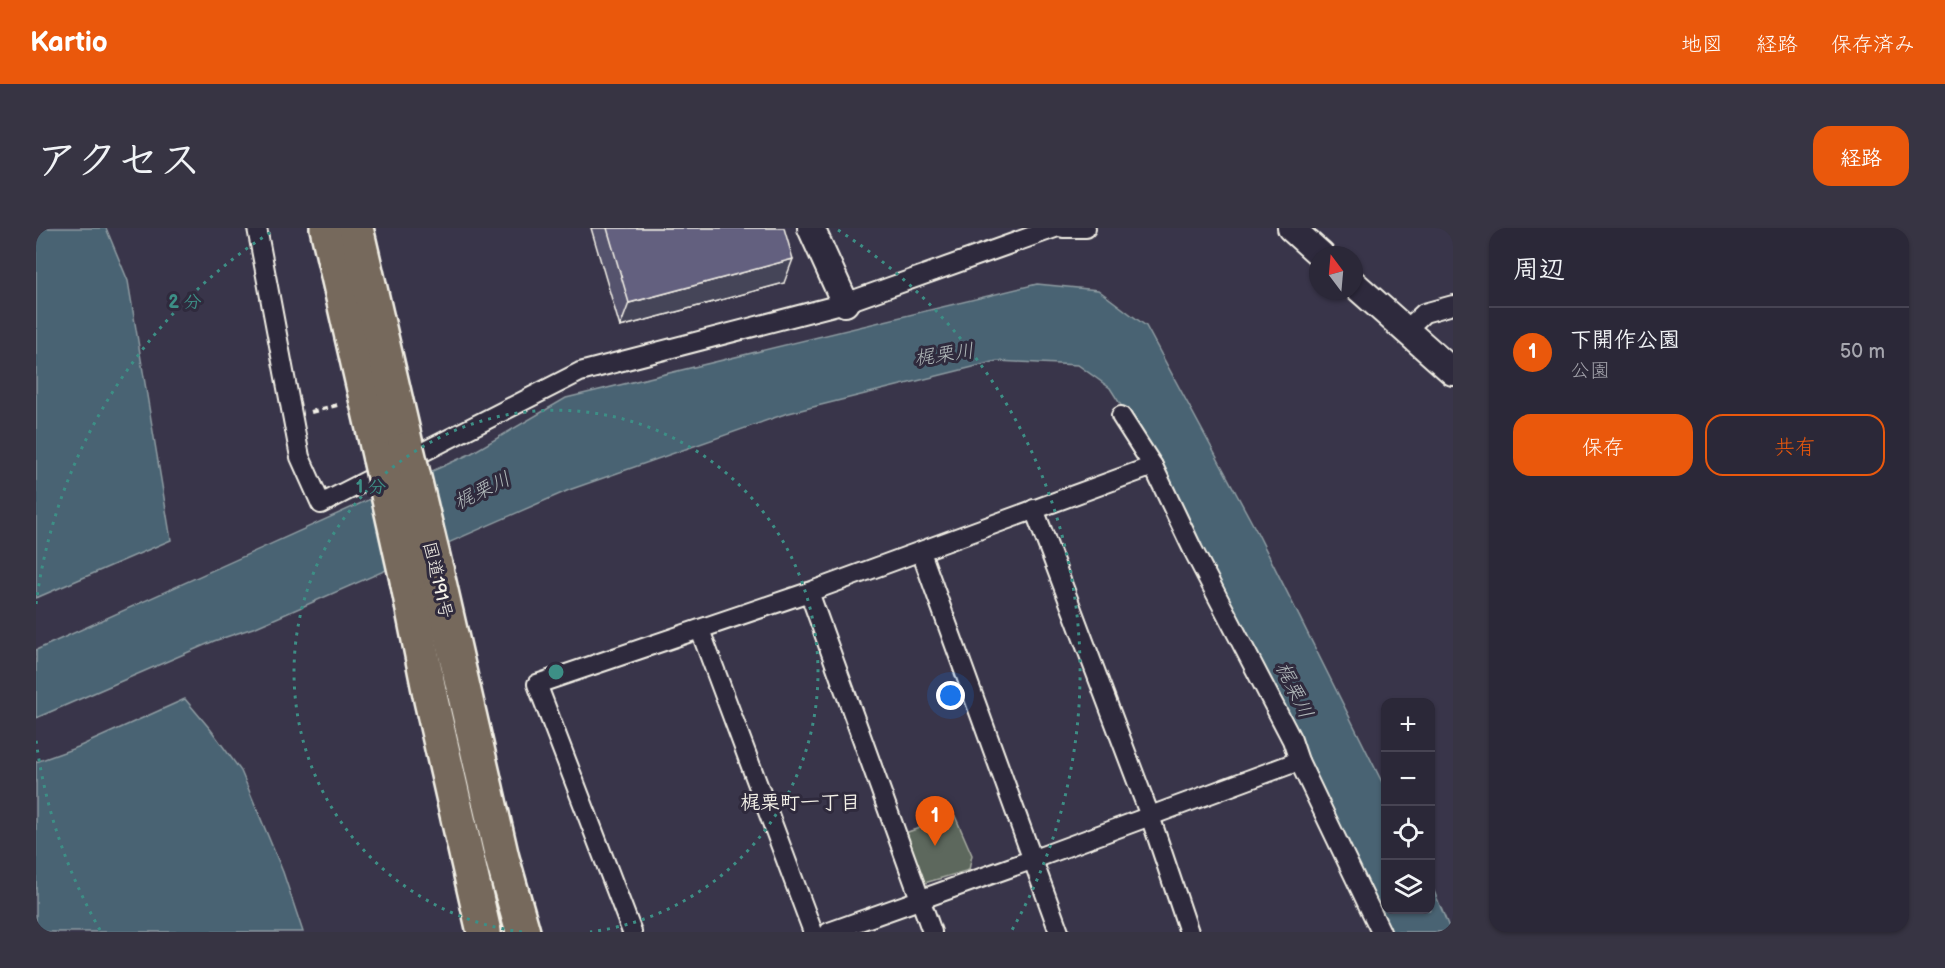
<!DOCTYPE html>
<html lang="ja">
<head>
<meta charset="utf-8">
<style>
	:root { --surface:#2b2838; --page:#373443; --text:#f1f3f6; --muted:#a6a6ae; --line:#474453; --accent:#ea580c }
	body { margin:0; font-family:"Balsamiq Sans","Klee One",sans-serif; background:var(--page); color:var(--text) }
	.controls { position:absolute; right:18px; bottom:18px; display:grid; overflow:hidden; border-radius:12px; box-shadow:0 2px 4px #0004 }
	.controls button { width:54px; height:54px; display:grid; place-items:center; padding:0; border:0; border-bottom:2px solid var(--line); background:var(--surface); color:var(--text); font:30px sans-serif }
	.compass { position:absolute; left:1273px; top:18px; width:54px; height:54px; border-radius:50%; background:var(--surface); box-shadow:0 2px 4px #0004; rotate:344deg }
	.you { position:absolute; left:915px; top:468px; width:21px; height:21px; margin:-15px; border:4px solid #fff; border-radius:50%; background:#1a73e8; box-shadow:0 0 0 9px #1a73e833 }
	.badge { display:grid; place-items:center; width:39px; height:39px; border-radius:50%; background:var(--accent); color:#fff; font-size:20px; font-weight:700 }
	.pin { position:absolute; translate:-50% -50px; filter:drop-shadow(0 2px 3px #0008) }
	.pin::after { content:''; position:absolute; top:32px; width:21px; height:18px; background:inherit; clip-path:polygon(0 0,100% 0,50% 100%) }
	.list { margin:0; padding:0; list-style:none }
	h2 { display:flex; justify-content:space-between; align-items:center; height:78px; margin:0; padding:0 24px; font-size:26px }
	h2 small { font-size:20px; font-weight:400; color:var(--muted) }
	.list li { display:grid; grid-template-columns:39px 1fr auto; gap:18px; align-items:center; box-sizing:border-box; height:90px; padding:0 24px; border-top:2px solid var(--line) }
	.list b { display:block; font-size:22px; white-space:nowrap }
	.list p { margin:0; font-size:20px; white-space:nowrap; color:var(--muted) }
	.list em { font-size:20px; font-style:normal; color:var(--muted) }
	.actions { display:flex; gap:12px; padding:18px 24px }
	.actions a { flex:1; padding:14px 0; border:2px solid var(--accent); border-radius:18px; text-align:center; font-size:21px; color:var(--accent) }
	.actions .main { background:var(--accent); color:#fff }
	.icon { flex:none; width:33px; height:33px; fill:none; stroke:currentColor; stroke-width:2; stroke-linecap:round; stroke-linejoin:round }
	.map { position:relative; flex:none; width:1417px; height:704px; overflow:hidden; border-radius:18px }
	header { display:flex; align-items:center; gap:36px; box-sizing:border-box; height:84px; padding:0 30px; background:var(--accent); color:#fff }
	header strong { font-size:28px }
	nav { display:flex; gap:33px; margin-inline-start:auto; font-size:21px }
	.intro { display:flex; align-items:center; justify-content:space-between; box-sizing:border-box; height:144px; padding:0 36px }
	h1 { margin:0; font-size:42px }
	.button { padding:15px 27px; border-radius:18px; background:var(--accent); color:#fff; font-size:21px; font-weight:700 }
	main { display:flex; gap:36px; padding:0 36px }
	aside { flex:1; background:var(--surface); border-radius:18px; box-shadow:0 2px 4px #0004 }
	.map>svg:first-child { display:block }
</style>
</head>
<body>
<header>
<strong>Kartio</strong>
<nav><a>地図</a><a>経路</a><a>保存済み</a></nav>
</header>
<div class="intro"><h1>アクセス</h1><a class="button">経路</a></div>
<main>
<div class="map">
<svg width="1417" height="704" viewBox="0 0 1417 704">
	<rect width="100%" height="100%" fill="#39354a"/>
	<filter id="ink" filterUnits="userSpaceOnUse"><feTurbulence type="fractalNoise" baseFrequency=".0167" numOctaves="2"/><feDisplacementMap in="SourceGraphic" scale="12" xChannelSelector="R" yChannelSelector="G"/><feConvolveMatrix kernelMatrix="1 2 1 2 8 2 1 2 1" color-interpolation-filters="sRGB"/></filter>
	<g filter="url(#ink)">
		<!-- green -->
		<path fill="#5d685d" stroke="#a8aca2" stroke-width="1.5" d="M 919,588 L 936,627 L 933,642 L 885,656 L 860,608 Z"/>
		<!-- water -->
		<g fill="#4a6373" stroke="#8e9ca2" stroke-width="1.5">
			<path d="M 0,0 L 70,0 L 92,53 L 135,312 L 0,370 Z"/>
			<path d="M 1001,56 L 1062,62 L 1110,98 L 1221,304 L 1349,560 L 1350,682 L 1394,682 L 1395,656 L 1415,704 L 1352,704 L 1133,253 L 1074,160 L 1042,137 L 961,133 L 749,186 L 533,262 L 220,399 L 178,413 L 0,490 L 0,422 L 434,226 L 530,170 Z"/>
			<path d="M 149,471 L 175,502 L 205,543 L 247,644 L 267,704 L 0,704 L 0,534 L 42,519 Z"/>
		</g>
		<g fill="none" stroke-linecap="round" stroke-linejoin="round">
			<defs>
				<g id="street">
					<path d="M 221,0 L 264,229 L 285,276 L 544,144 L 809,75 L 1019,0"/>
					<path d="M 1027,0 L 1050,0"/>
					<path d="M 1370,102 L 1388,85 L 1417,77"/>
					<path d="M 1085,188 L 1117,238 L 1157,322 L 1256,512 L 1263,533 L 1345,704"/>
					<path d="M 998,281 L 1114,588 L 1153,704"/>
					<path d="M 885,324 L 1023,704"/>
					<path d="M 773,364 L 896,704"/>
					<path d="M 664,402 L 777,704"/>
					<path d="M 596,704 L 501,456 L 773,364 L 1117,238"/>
					<path d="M 793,704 L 998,631 L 1263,533"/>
				</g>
				<g id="secondary">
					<path d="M 775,0 L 809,75"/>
					<path d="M 1255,0 L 1285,27"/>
					<path d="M 1318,56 L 1417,144"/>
				</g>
				<g id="highway">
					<path d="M 291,0 L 344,231"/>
					<path d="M 320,0 L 371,221"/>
					<path d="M 400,341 L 466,630 L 487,704"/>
					<path d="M 371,352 L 395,472 L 448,704"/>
				</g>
			</defs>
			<!-- street casing -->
			<use href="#street" stroke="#f4f1e8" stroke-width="22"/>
			<!-- secondary casing -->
			<use href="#secondary" stroke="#f4f1e8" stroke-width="30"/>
			<!-- highway casing -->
			<use href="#highway" stroke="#f4f1e8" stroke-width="38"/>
			<!-- path -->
			<path stroke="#f4f1e8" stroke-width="4" stroke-dasharray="6 4.5" stroke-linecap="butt" d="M 275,184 L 305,176"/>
			<!-- street -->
			<use href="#street" stroke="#2f2a3d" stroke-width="18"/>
			<!-- secondary -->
			<use href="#secondary" stroke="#2f2a3d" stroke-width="26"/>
			<!-- highway -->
			<use href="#highway" stroke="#76695c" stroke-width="33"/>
			<defs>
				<g id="highway-bridge">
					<path d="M 371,221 L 400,341"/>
					<path d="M 344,231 L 371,352"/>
				</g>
			</defs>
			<!-- highway-bridge casing -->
			<use href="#highway-bridge" stroke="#f4f1e8" stroke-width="38" stroke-linecap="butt"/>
			<!-- highway-bridge -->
			<use href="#highway-bridge" stroke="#76695c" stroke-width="33"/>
		</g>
		<!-- wall -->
		<path fill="#55536d" stroke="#f4f1e8" stroke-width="1.5" d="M 555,0 L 748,0 L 748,55 L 584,99 Z"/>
		<!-- shaded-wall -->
		<path fill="#454459" stroke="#f4f1e8" stroke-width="1.5" d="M 757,31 L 748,55 L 584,99 L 593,75 Z"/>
		<!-- building -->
		<path fill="#63617f" stroke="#f4f1e8" stroke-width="1.5" d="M 571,0 L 748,0 L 757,31 L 593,75 Z"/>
	</g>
	<!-- distance rings -->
	<g fill="none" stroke="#3d8f86" stroke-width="3" stroke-dasharray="3 6">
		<path d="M486 704A262 262 0 1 1 554 704"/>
		<path d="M64 702A524 524 0 0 1 0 512M0 376A524 524 0 0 1 238 2M802 2A524 524 0 0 1 976 702"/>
	</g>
	<g text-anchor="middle" stroke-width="6" stroke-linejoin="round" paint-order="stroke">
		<!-- street labels -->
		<g font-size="18" fill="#f4f1e8" stroke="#2f2a3d">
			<text transform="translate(402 352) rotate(77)" y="6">国道191号</text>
		</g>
		<!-- water labels -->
		<g font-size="20" font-style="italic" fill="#b0b8b9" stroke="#2f2a3d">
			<text transform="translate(908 126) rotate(-8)" y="7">梶栗川</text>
			<text transform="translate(446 262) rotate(-26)" y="7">梶栗川</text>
			<text transform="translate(1259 462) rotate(64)" y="7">梶栗川</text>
		</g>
		<!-- neighbourhood labels -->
		<g font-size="20" font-weight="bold" fill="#f4f1e8" stroke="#2f2a3d">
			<text x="764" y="581">梶栗町一丁目</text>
		</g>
	</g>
	<circle cx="520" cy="444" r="9" fill="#3d8f86" stroke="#2f2a3d" stroke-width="3"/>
	<g font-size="18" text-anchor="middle" font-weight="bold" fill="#3d8f86" stroke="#2f2a3d" stroke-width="6" stroke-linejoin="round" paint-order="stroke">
		<text x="149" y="80">2 分</text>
		<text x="335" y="265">1 分</text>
	</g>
</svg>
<div class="controls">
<button>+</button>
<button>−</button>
<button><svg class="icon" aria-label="locate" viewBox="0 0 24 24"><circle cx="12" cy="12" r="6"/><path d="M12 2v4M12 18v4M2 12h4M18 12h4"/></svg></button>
<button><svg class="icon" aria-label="layers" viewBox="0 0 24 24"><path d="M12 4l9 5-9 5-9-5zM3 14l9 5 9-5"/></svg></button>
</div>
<svg class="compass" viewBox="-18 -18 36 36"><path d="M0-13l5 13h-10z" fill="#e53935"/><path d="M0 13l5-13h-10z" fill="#a6a6ae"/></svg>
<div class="you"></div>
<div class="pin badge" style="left:899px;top:618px">1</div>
</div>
<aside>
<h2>周辺<small></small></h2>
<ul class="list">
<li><span class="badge">1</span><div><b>下開作公園</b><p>公園</p></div><em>50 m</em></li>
</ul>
<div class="actions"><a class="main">保存</a><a>共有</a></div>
</aside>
</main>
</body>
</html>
